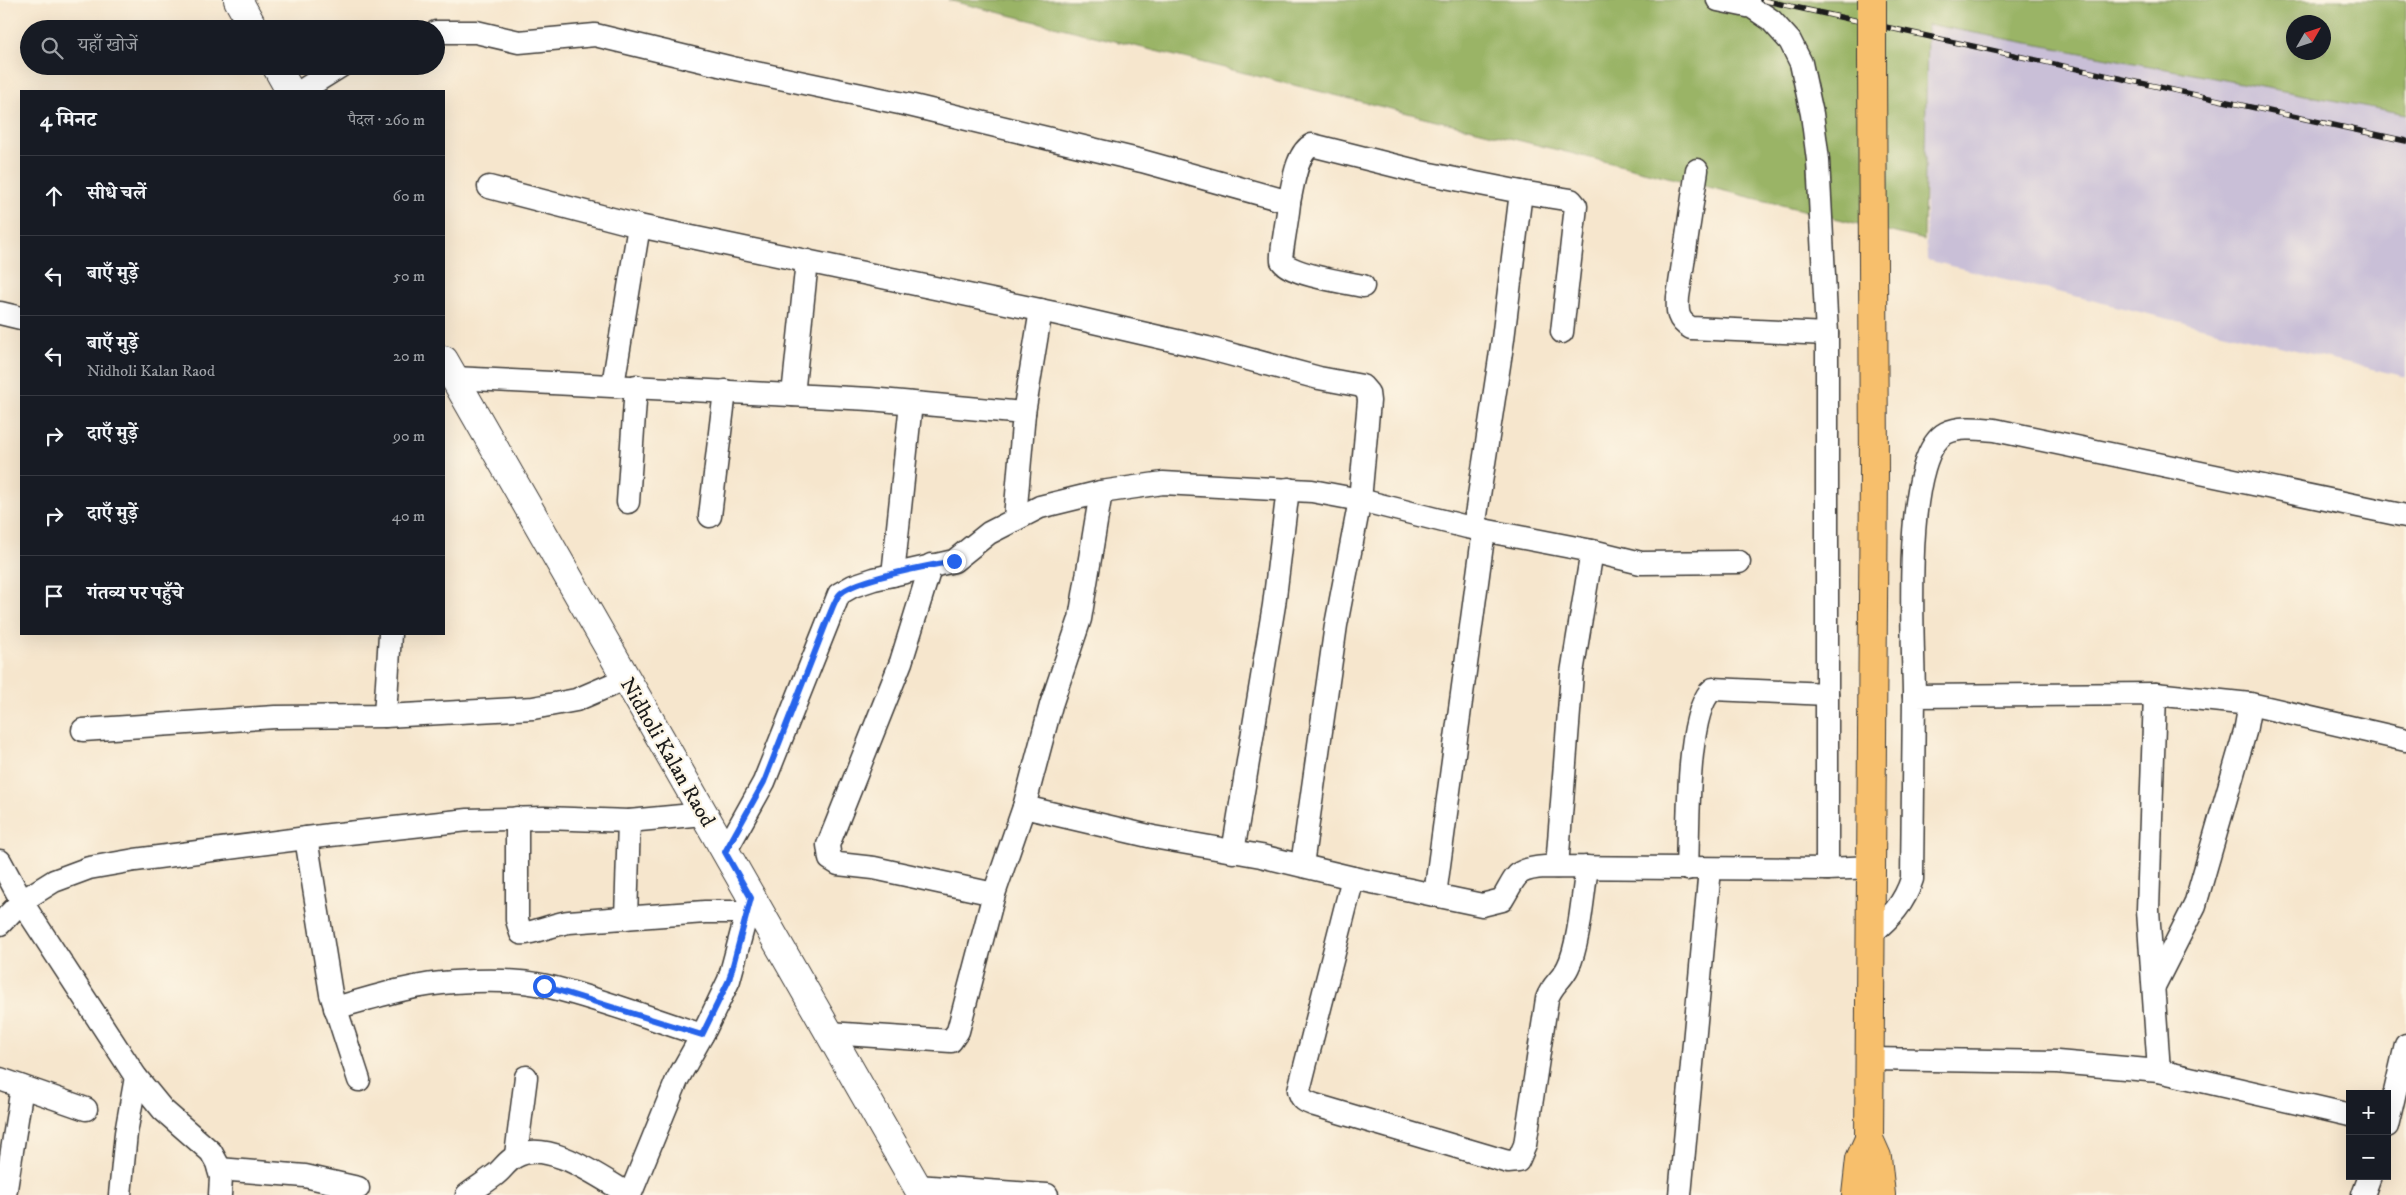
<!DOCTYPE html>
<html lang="hi">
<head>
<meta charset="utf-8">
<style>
	:root { --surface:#171b24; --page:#242831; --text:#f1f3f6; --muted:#9ea1a6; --line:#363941 }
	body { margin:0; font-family:"IM FELL DW Pica","Noto Serif Devanagari",serif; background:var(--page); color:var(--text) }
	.controls { position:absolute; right:15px; bottom:15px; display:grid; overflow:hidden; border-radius:0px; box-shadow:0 5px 20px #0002 }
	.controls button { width:45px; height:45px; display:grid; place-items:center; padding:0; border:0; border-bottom:1px solid var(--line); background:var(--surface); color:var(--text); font:25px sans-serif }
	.compass { position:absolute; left:2286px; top:15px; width:45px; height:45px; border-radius:50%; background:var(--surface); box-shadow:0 5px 20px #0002; rotate:51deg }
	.stop { position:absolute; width:15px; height:15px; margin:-11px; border:4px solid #2563eb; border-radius:50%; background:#fff }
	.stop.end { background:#2563eb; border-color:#fff; box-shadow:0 1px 5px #0008 }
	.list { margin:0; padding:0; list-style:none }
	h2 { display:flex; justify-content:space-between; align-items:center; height:65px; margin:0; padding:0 20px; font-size:21px }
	h2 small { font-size:16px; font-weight:400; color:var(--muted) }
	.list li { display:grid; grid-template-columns:32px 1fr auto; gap:15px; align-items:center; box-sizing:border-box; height:80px; padding:0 20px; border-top:1px solid var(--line) }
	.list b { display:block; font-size:19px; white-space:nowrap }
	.list p { margin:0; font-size:16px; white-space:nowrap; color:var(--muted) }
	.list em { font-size:16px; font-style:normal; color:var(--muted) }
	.icon { flex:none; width:28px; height:28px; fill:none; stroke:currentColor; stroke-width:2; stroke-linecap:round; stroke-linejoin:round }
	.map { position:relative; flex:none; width:2406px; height:1195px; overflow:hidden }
	.search { position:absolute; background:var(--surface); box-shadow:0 5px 20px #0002; left:20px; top:20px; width:425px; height:55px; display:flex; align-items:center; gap:12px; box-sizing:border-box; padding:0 18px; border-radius:28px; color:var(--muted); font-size:19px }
	.panel { position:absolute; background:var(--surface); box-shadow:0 5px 20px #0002; left:20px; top:90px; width:425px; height:545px; border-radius:0px }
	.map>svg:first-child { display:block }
</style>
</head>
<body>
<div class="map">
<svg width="2406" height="1195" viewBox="0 0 2406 1195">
	<rect width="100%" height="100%" fill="#fcf5e5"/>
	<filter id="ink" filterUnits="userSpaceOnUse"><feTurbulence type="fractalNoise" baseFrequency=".02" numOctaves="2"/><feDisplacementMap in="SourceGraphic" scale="10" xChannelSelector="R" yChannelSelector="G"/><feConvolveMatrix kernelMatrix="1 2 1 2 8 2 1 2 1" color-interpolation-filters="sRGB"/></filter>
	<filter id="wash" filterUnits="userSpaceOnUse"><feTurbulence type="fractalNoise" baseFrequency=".0096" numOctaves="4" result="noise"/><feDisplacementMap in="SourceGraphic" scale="20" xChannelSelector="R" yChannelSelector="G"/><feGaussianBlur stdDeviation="1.12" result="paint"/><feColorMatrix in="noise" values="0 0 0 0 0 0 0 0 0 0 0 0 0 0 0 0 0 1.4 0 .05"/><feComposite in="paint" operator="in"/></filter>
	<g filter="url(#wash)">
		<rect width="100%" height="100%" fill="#f6e6cd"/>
		<!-- industrial -->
		<path fill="#c9bfd7" d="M 1921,0 L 2406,82 L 2406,377 L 1927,260 Z"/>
		<!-- forest -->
		<path fill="#9ab466" stroke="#5b6841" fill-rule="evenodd" d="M 948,0 L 2406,0 L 2406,114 L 1927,24 L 1924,240 ZM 2294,22 L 2324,22 L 2324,52 L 2294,52 Z"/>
	</g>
	<g filter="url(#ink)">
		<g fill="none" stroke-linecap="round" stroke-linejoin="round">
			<defs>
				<g id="minor">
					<path d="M 1718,0 L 1752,7 L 1771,20 L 1790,41 L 1801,63 L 1812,114 L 1818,160 L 1827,334 L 1827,869 L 1873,867"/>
					<path d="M 436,32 L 476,32 L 519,42 L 595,35 L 732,68 L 909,105 L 1142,161 L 1289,202 C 1293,186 1296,153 1312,145 L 1420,172 L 1521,192 L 1503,339 L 1474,528"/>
					<path d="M 301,91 L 341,66"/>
					<path d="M 1697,170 L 1678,297 C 1677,312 1677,320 1691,328 L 1827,334"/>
					<path d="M 489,187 L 639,226"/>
					<path d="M 1521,192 L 1571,200 L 1576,206 L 1562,332"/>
					<path d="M 1289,202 C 1289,212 1280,256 1282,261 C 1288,274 1348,283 1363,286"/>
					<path d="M 0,313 L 21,318"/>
					<path d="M 454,378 L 870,399 L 1024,413 L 1015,518"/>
					<path d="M 613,385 L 639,226 L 1054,313 L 1207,348 L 1319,378 L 1362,386 L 1368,393 L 1369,401 L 1360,500 L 1336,625 L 1302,865"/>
					<path d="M 793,395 L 807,261"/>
					<path d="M 1024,413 L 1041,310"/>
					<path d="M 628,502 L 636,386"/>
					<path d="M 710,516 L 725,391"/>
					<path d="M 931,565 L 901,662 L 828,845 L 830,859 L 838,864 L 874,868 L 994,894"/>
					<path d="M 893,575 L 911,403"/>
					<path d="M 2155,694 L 2148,910 L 2159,1071"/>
					<path d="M 1914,696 C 1914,647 1900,457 1946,433 C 1960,426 1980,429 1995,430 L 2406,516"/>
					<path d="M 385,716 L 390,634"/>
					<path d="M 83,730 L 275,717 L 385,716 L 533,708 L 576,700 L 625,679"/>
					<path d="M 1024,807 L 1051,705 L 1080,619 L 1101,492 L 1163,483 L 1312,491 L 1360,500 L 1467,527 L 1592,551 L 1641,563 L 1739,562"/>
					<path d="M 517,818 L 517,920 L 521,933 C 529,935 557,923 569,922 L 705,912 L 748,912"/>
					<path d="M 306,838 L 331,994 L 359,1080"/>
					<path d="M 725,852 L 764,782 L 839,594 L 853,586 L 874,579 L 954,561 L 989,533 L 1040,507 L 1101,492"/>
					<path d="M 1233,852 L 1274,605 L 1288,489"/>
					<path d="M 0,861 L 25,907 L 136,1077 L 163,1110 L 211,1152 L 217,1163 L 221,1177 L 220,1195"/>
					<path d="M 1557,867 L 1572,673 L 1592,551"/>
					<path d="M 1687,869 C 1689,831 1685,711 1713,689 L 1827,694"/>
					<path d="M 1353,878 L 1299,1090 C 1301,1100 1306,1102 1315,1105 L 1508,1162 L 1518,1161 L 1525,1145 L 1547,999 C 1552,984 1562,980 1568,967 C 1579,946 1583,893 1587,867"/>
					<path d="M 1435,895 L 1484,530"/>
					<path d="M 626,918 L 629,821"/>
					<path d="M 0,924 L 22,901 L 54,881 L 89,868 L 135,860 L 330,835 L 468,820 L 544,818 L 629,821 L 703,814"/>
					<path d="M 1871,934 C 1891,917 1904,904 1912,879 L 1914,696 L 2155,694 L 2250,704 L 2406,740"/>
					<path d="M 2154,986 L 2195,905 L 2245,732 L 2250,704"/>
					<path d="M 335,1008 C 374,997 414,984 454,982 C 484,980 517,979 546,986 C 599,998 651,1019 702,1035"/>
					<path d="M 829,1033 L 951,1041 L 958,1031 L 994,894 L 1024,807 L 1153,837 L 1261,856 L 1353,878 L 1482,905 L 1502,900 C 1517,876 1514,869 1545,867 L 1827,869"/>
					<path d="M 1870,1059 L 2057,1062 L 2159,1071 L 2350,1115"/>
					<path d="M 0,1079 L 86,1109"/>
					<path d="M 2387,1126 L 2406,1045"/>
					<path d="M 516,1155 L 526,1077"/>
					<path d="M 219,1169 L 305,1176 L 358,1188"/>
					<path d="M 917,1186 L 1047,1195"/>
					<path d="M 5,1195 L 22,1087"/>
					<path d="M 120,1195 L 126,1133 L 136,1077"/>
					<path d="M 467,1195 C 476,1188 486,1182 495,1175 C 502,1170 507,1161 515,1157 C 547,1137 602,1179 630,1195 L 677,1080 L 705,1030 L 729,980 L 751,898"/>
					<path d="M 1680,1195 L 1710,869"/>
					<path d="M 2363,1195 L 2370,1176"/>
				</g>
				<g id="tertiary">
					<path d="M 238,0 L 254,29"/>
					<path d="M 276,66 L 290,91"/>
					<path d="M 444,360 L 922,1195"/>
				</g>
				<g id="primary">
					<path d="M 1869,1139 L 1877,1157 L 1881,1195"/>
					<path d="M 1856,1195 L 1860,1159 L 1869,1139 L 1874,470 L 1872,56"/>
				</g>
			</defs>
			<!-- minor casing -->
			<use href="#minor" stroke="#3d3a37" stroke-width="25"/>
			<!-- tertiary casing -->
			<use href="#tertiary" stroke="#3d3a37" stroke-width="30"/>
			<!-- primary casing -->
			<use href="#primary" stroke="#3d3a37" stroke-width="30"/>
			<!-- minor -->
			<use href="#minor" stroke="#fff" stroke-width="22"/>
			<!-- tertiary -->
			<use href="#tertiary" stroke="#fff" stroke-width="28"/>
			<!-- primary -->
			<use href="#primary" stroke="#f7bf6c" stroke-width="28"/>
			<defs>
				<path id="rail" d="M 1762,0 L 2406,141"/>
			</defs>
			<!-- rail casing -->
			<use href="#rail" stroke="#1c1c1c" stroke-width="5.5"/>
			<!-- rail -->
			<use href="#rail" stroke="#fcf5e5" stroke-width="4" stroke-dasharray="11" stroke-linecap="butt"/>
			<defs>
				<path id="primary-bridge" d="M 1872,0 L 1872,56"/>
			</defs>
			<!-- primary-bridge casing -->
			<use href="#primary-bridge" stroke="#3d3a37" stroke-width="30" stroke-linecap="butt"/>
			<!-- primary-bridge -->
			<use href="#primary-bridge" stroke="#f7bf6c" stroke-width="28"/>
		</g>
	</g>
	<g fill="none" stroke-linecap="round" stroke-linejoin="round" filter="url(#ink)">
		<!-- route -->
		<path stroke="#2563eb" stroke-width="6" d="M 544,986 L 702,1035 L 729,980 L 751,898 L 725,852 L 764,782 L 829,616 C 832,609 835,600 839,595 C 852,579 932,565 954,561"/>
	</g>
	<g text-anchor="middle" stroke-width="4.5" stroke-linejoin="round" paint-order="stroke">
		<!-- street labels -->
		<g font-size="21" fill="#1c1c1c" stroke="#fcf5e5">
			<text transform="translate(668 752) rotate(60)" y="7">Nidholi Kalan Raod</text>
		</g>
	</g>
</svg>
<div class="controls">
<button>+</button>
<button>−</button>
</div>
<svg class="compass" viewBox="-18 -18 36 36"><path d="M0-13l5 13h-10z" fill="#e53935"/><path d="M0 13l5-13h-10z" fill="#9ea1a6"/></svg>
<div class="stop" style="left:544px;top:986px"></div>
<div class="stop end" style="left:954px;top:561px"></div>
<div class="search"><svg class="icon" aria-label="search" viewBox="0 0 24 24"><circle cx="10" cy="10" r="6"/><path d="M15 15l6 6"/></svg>यहाँ खोजें</div>
<section class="panel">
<h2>4 मिनट<small>पैदल · 260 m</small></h2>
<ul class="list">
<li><svg class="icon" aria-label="ahead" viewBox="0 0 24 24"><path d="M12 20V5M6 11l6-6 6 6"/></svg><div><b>सीधे चलें</b></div><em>60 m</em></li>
<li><svg class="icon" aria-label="left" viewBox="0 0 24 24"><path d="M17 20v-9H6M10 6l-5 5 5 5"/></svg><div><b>बाएँ मुड़ें</b></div><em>50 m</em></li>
<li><svg class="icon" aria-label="left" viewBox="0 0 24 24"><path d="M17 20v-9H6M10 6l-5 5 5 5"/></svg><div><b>बाएँ मुड़ें</b><p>Nidholi Kalan Raod</p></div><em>20 m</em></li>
<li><svg class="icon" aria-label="right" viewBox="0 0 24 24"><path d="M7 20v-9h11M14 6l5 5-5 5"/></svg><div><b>दाएँ मुड़ें</b></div><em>90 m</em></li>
<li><svg class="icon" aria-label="right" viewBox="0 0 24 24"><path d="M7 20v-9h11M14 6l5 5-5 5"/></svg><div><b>दाएँ मुड़ें</b></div><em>40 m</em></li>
<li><svg class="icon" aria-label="arrive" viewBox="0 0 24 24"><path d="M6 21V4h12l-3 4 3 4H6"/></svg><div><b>गंतव्य पर पहुँचे</b></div></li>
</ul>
</section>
</div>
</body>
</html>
